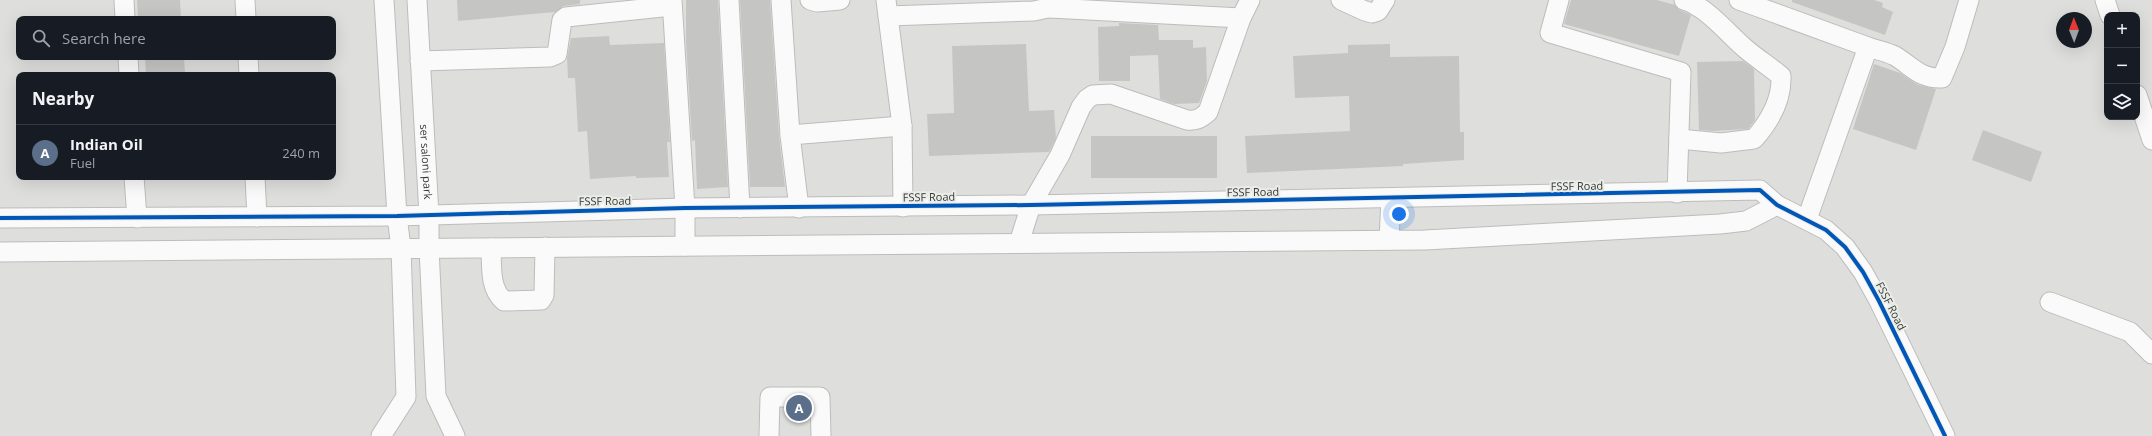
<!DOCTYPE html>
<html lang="en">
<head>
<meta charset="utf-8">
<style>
	:root { --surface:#171b24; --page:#20242c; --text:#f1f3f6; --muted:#9ea1a6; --line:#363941; --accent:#727371 }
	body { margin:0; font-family:"Open Sans",sans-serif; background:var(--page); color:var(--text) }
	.controls { position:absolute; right:12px; top:12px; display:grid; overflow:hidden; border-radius:8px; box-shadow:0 4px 16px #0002 }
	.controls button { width:36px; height:36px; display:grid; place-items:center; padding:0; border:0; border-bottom:1px solid var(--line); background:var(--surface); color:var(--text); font:20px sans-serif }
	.compass { position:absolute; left:2056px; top:12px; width:36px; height:36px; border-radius:50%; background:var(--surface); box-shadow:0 4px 16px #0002; rotate:359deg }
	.you { position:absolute; left:1399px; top:214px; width:14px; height:14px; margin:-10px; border:3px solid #fff; border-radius:50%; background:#1a73e8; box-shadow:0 0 0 6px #1a73e833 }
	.badge { display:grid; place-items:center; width:26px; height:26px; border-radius:50%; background:var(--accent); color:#fff; font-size:13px; font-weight:700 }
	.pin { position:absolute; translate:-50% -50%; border:2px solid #fff; box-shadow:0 1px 4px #0006 }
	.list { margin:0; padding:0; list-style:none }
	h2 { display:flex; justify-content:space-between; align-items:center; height:52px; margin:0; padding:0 16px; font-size:17px }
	h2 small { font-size:13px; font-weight:400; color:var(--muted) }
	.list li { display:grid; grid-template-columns:26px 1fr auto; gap:12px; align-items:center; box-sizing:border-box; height:56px; padding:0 16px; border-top:1px solid var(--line) }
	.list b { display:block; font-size:15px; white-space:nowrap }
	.list p { margin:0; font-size:13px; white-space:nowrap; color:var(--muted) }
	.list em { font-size:13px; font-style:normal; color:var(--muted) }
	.icon { flex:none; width:22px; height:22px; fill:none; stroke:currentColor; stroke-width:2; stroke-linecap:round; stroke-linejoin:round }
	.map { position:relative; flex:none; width:2152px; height:436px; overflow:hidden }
	.search { position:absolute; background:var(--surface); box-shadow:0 4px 16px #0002; left:16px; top:16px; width:320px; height:44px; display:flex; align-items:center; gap:10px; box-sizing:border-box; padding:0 14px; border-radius:8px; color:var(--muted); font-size:15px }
	.panel { position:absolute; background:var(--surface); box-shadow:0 4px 16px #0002; left:16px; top:72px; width:320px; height:108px; border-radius:8px }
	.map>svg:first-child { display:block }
</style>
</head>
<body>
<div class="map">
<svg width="2152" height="436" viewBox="0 0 2152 436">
	<rect width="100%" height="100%" fill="#dedfdd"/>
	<!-- building -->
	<g fill="#c5c6c4">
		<path d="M 137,0 L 180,0 L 181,19 L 142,19 L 142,16 L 138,16 Z"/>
		<path d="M 457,0 L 580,0 L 580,4 L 564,6 L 555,12 L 458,21 Z"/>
		<path d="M 686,0 L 718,0 L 728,187 L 697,189 L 695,140 L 692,141 L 686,42 Z"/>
		<path d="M 740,0 L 770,0 L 779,136 L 785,187 L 750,187 Z"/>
		<path d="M 1571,0 L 1657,0 L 1675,5 L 1680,10 L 1691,15 L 1679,56 L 1564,24 Z"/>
		<path d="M 1792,0 L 1874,0 L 1883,3 L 1882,7 L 1893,12 L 1885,35 L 1792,2 Z"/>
		<path d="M 1119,23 L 1158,25 L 1159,40 L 1193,40 L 1193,48 L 1206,47 L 1207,81 L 1199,103 L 1174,104 L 1160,99 L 1158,55 L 1130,56 L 1130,81 L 1099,81 L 1098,27 L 1119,26 Z"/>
		<path d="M 609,36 L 610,45 L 664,43 L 670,142 L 667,142 L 669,177 L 636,178 L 636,176 L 590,179 L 587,131 L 578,132 L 575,78 L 568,78 L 567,58 L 571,38 Z"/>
		<path d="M 1026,44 L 1029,111 L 1054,110 L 1056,138 L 1049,152 L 929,156 L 927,114 L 954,113 L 952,46 Z"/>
		<path d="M 1390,44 L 1390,57 L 1459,56 L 1460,132 L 1464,132 L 1464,160 L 1403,164 L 1403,166 L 1247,173 L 1245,136 L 1350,131 L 1349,96 L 1295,98 L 1293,56 L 1348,53 L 1348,45 Z"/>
		<path d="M 145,57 L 184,57 L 185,75 L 146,75 Z"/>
		<path d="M 1743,61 L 1754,69 L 1755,120 L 1748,129 L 1713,131 L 1699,130 L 1697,62 Z"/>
		<path d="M 1874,64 L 1900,73 L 1918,85 L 1936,89 L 1916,150 L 1853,129 Z"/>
		<path d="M 1983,130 L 2042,152 L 2031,182 L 1972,160 Z"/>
		<rect x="1091" y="136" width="126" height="42"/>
	</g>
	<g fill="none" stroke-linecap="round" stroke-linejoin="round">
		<defs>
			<g id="minor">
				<path d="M 124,0 L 125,19"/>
				<path d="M 245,0 L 246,19"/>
				<path id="s1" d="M 417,0 L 429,215 L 429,248 L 436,396 L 455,436"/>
				<path d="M 672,0 L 685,208 L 685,246"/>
				<path d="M 729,0 L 740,208"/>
				<path d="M 781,0 L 790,135 L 799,208"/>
				<path d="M 810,0 L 817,2 L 840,0"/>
				<path d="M 886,0 L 902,126 L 903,207"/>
				<path d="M 1341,0 L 1365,11 L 1372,13 L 1378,11 L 1385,0"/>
				<path d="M 1559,0 L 1550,33 L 1681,72 L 1677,193"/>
				<path d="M 1739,0 L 1868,47 L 1807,219"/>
				<path d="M 2105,0 L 2110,15"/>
				<path d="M 1050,8 L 1241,18"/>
				<path d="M 888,16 L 1034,11 L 1062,5"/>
				<path d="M 1868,47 C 1877,50 1887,52 1895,56 C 1913,67 1920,79 1942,78 L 1955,47 L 1969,0"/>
				<path d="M 128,57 L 129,75"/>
				<path d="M 248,57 L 249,75"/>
				<path d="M 420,61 L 550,57 L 557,54 L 562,20 L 566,17 L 672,6"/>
				<path d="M 2137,95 L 2152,140"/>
				<path d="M 790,135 L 902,126"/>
				<path d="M 1679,139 L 1721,143 L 1754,139 C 1770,121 1782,100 1781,76 C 1770,67 1758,59 1747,50 C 1729,35 1706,6 1684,0"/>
				<path d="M 134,177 L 137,218"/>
				<path d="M 255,177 L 257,217"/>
				<path d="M 0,218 L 397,216 L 685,208 L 1031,205 L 1760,190 L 1777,205 L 1826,230 L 1845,247 L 1863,272 L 1879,301 L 1945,436"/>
				<path d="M 1389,240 L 1391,198"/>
				<path d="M 1019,243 L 1031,205 L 1060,155 L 1081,107 L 1087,99 L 1093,95 L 1111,94 L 1187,120 C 1197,121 1201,118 1208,112 L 1241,18 L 1250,0"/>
				<path d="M 491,248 C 492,266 489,288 504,301 L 541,300 L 544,295 L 545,247"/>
				<path d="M 0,252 L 1425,240 L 1720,224 L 1746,221 L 1777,205"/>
				<path d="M 2050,302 L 2130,332 L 2152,354"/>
				<path d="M 381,436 L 406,397 L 401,248 L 397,216 L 384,0"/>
				<path d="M 769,436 L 770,397 L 820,397 L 821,436"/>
			</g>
		</defs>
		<!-- minor casing -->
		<use href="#minor" stroke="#bcbdbb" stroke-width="21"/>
		<!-- minor -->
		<use href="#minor" stroke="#fafafa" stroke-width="19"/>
		<defs>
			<path id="cycleway" d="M 0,218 L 397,216 L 685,208 L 1031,205 L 1760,190 L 1777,205 L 1826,230 L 1845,247 L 1863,272 L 1879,301 L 1945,436"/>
		</defs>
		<!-- cycleway casing -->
		<use href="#cycleway" stroke="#ebede9" stroke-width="6"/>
		<!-- cycleway -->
		<use href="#cycleway" stroke="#0057b8" stroke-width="4"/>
	</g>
	<g text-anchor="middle" stroke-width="4" stroke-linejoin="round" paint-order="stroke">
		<!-- street labels -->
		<g font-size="11" fill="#383937" stroke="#ebede9">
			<text dy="4" stroke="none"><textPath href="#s1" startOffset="162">ser saloni park</textPath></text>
			<text transform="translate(1577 186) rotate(-1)" y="4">FSSF Road</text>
			<text transform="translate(1253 192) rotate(-1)" y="4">FSSF Road</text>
			<text transform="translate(929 197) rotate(-1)" y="4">FSSF Road</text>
			<text transform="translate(605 201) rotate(-1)" y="4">FSSF Road</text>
			<text transform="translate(1891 306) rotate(63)" y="4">FSSF Road</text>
		</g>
	</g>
</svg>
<div class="controls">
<button>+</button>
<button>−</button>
<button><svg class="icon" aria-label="layers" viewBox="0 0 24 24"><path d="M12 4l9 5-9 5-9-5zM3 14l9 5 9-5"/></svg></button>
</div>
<svg class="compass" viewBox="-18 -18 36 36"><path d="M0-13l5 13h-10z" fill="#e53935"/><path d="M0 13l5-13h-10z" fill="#9ea1a6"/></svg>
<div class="you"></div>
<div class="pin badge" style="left:799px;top:408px;background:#5c6f8a">A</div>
<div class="search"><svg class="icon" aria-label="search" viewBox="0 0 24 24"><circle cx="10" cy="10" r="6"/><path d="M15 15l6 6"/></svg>Search here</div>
<section class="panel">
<h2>Nearby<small></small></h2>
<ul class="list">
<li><span class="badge" style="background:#5c6f8a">A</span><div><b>Indian Oil</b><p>Fuel</p></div><em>240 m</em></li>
</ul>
</section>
</div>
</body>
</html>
